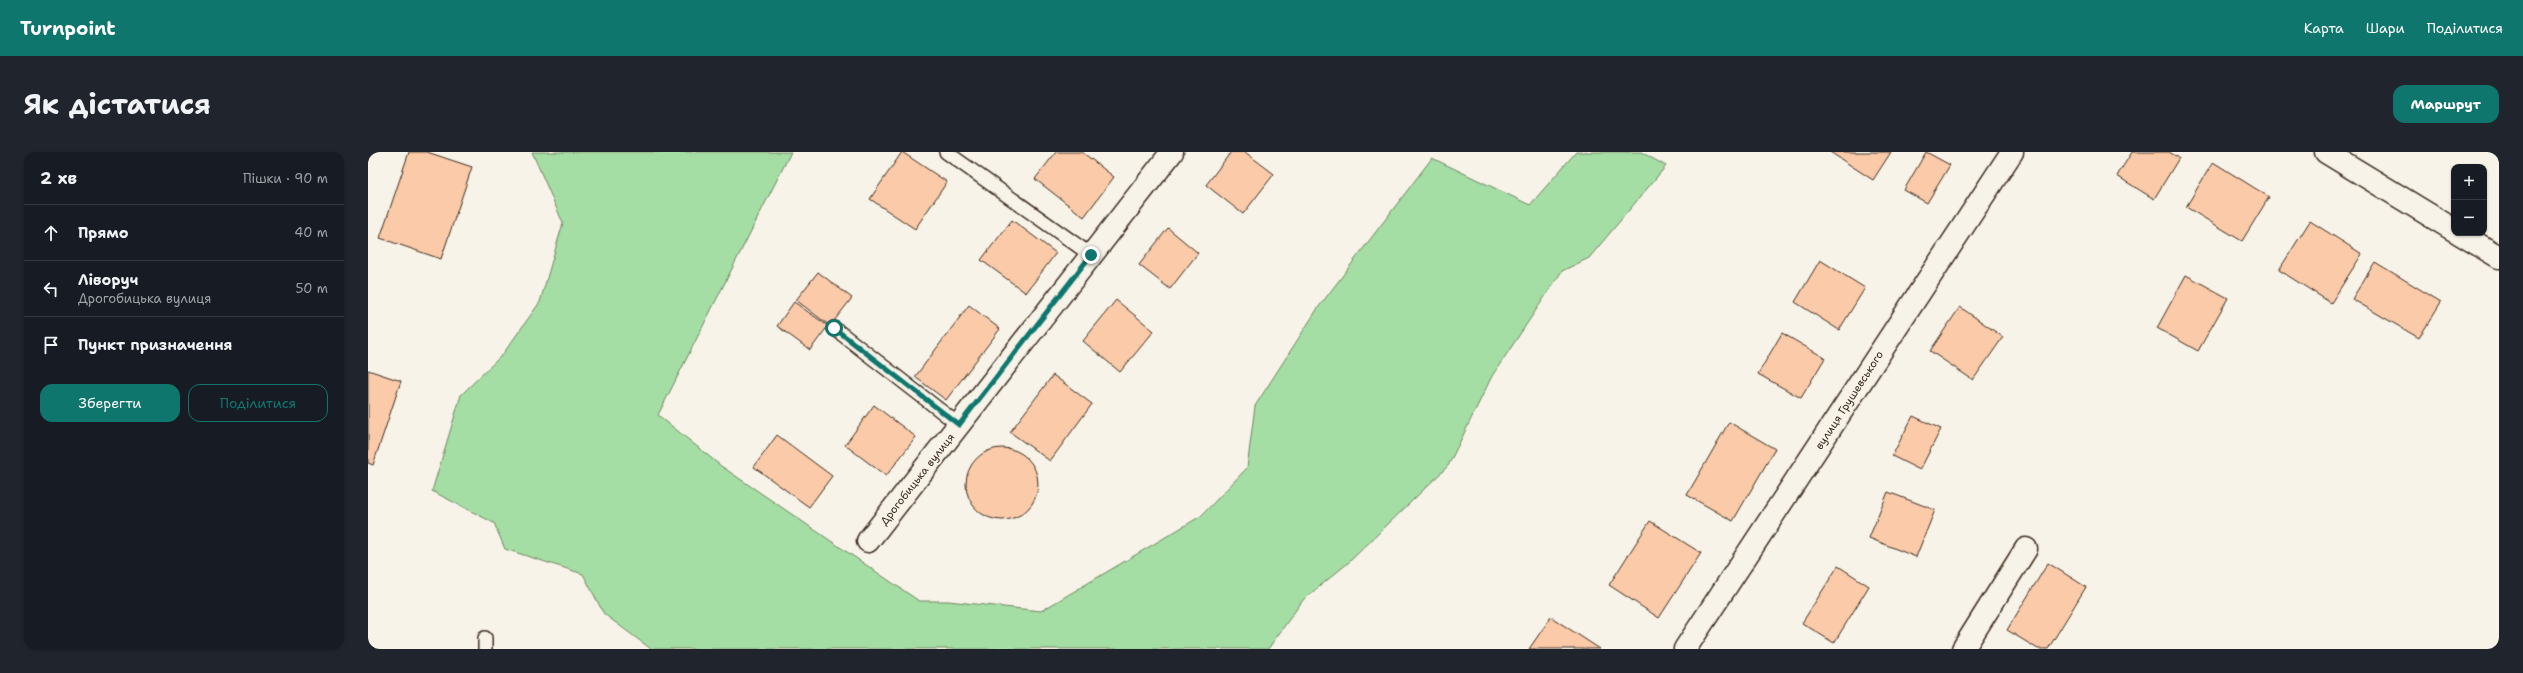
<!DOCTYPE html>
<html lang="uk">
<head>
<meta charset="utf-8">
<style>
	:root { --surface:#171b24; --page:#20242c; --text:#f1f3f6; --muted:#9ea1a6; --line:#363941; --accent:#0f766e }
	body { margin:0; font-family:"Shantell Sans",sans-serif; background:var(--page); color:var(--text) }
	.controls { position:absolute; right:12px; top:12px; display:grid; overflow:hidden; border-radius:8px; box-shadow:0 1px 3px #0004 }
	.controls button { width:36px; height:36px; display:grid; place-items:center; padding:0; border:0; border-bottom:1px solid var(--line); background:var(--surface); color:var(--text); font:20px sans-serif }
	.stop { position:absolute; width:12px; height:12px; margin:-9px; border:3px solid #0f766e; border-radius:50%; background:#fff }
	.stop.end { background:#0f766e; border-color:#fff; box-shadow:0 1px 4px #0008 }
	.list { margin:0; padding:0; list-style:none }
	h2 { display:flex; justify-content:space-between; align-items:center; height:52px; margin:0; padding:0 16px; font-size:17px }
	h2 small { font-size:13px; font-weight:400; color:var(--muted) }
	.list li { display:grid; grid-template-columns:26px 1fr auto; gap:12px; align-items:center; box-sizing:border-box; height:56px; padding:0 16px; border-top:1px solid var(--line) }
	.list b { display:block; font-size:15px; white-space:nowrap }
	.list p { margin:0; font-size:13px; white-space:nowrap; color:var(--muted) }
	.list em { font-size:13px; font-style:normal; color:var(--muted) }
	.actions { display:flex; gap:8px; padding:12px 16px }
	.actions a { flex:1; padding:9px 0; border:1px solid var(--accent); border-radius:12px; text-align:center; font-size:14px; color:var(--accent) }
	.actions .main { background:var(--accent); color:#fff }
	.icon { flex:none; width:22px; height:22px; fill:none; stroke:currentColor; stroke-width:2; stroke-linecap:round; stroke-linejoin:round }
	.map { position:relative; flex:none; width:2131px; height:497px; overflow:hidden; border-radius:12px }
	header { display:flex; align-items:center; gap:24px; box-sizing:border-box; height:56px; padding:0 20px; background:var(--accent); color:#fff }
	header strong { font-size:19px }
	nav { display:flex; gap:22px; margin-inline-start:auto; font-size:14px }
	.intro { display:flex; align-items:center; justify-content:space-between; box-sizing:border-box; height:96px; padding:0 24px }
	h1 { margin:0; font-size:28px }
	.button { padding:10px 18px; border-radius:12px; background:var(--accent); color:#fff; font-size:14px; font-weight:700 }
	main { display:flex; gap:24px; padding:0 24px }
	aside { flex:1; background:var(--surface); border-radius:12px; box-shadow:0 1px 3px #0004 }
	.map>svg:first-child { display:block }
</style>
</head>
<body>
<header>
<strong>Turnpoint</strong>
<nav><a>Карта</a><a>Шари</a><a>Поділитися</a></nav>
</header>
<div class="intro"><h1>Як дістатися</h1><a class="button">Маршрут</a></div>
<main>
<aside>
<h2>2 хв<small>Пішки · 90 m</small></h2>
<ul class="list">
<li><svg class="icon" aria-label="ahead" viewBox="0 0 24 24"><path d="M12 20V5M6 11l6-6 6 6"/></svg><div><b>Прямо</b></div><em>40 m</em></li>
<li><svg class="icon" aria-label="left" viewBox="0 0 24 24"><path d="M17 20v-9H6M10 6l-5 5 5 5"/></svg><div><b>Ліворуч</b><p>Дрогобицька вулиця</p></div><em>50 m</em></li>
<li><svg class="icon" aria-label="arrive" viewBox="0 0 24 24"><path d="M6 21V4h12l-3 4 3 4H6"/></svg><div><b>Пункт призначення</b></div></li>
</ul>
<div class="actions"><a class="main">Зберегти</a><a>Поділитися</a></div>
</aside>
<div class="map">
<svg width="2131" height="497" viewBox="0 0 2131 497">
	<rect width="100%" height="100%" fill="#f7f3e8"/>
	<filter id="ink" filterUnits="userSpaceOnUse"><feTurbulence type="fractalNoise" baseFrequency=".025" numOctaves="2"/><feDisplacementMap in="SourceGraphic" scale="8" xChannelSelector="R" yChannelSelector="G"/><feConvolveMatrix kernelMatrix="1 2 1 2 8 2 1 2 1" color-interpolation-filters="sRGB"/></filter>
	<g filter="url(#ink)">
		<!-- green -->
		<path fill="#a4dea4" stroke="#708461" d="M 164,0 L 423,0 L 290,263 L 353,314 L 551,449 L 580,449 L 673,459 L 833,364 L 879,316 L 887,254 L 950,156 L 1064,6 L 1162,53 L 1208,0 L 1273,0 L 1298,14 L 1221,106 L 1194,119 L 1124,224 L 1080,314 L 980,411 L 935,448 L 900,497 L 283,497 L 236,462 L 215,422 L 137,397 L 126,371 L 64,339 L 93,243 L 135,202 L 172,150 L 195,71 Z"/>
		<!-- building -->
		<g fill="#facaa9" stroke="#3b2a1e">
			<path d="M 41,0 L 59,0 L 104,15 L 73,107 L 12,86 Z"/>
			<path d="M 534,0 L 579,30 L 547,77 L 502,47 Z"/>
			<path d="M 688,0 L 714,0 L 746,25 L 716,65 L 667,27 Z"/>
			<path d="M 863,0 L 877,0 L 906,22 L 875,62 L 838,33 Z"/>
			<path d="M 1462,0 L 1523,0 L 1505,28 Z"/>
			<path d="M 1558,0 L 1582,13 L 1559,51 L 1536,38 Z"/>
			<path d="M 1764,0 L 1801,0 L 1811,6 L 1786,47 L 1749,24 Z"/>
			<path d="M 1845,10 L 1901,45 L 1874,89 L 1818,55 Z"/>
			<path d="M 644,68 L 688,101 L 658,141 L 613,108 Z"/>
			<path d="M 1942,69 L 1994,102 L 1963,151 L 1911,118 Z"/>
			<path d="M 800,76 L 830,101 L 802,137 L 771,113 Z"/>
			<path d="M 1452,108 L 1497,136 L 1471,178 L 1427,150 Z"/>
			<path d="M 2007,110 L 2073,150 L 2051,186 L 1984,147 Z"/>
			<path d="M 450,120 L 484,146 L 462,174 L 428,148 Z"/>
			<path d="M 1818,123 L 1860,146 L 1830,199 L 1789,176 Z"/>
			<path d="M 748,148 L 786,179 L 752,220 L 715,189 Z"/>
			<path d="M 426,150 L 460,174 L 442,198 L 409,174 Z"/>
			<path d="M 601,153 L 632,177 L 578,248 L 547,225 Z"/>
			<path d="M 1592,155 L 1635,185 L 1605,228 L 1562,199 Z"/>
			<path d="M 1414,181 L 1457,206 L 1433,246 L 1390,222 Z"/>
			<path d="M 0,218 L 33,229 L 5,313 L 0,311 Z"/>
			<path d="M 685,223 L 724,252 L 682,309 L 642,280 Z"/>
			<path d="M 506,253 L 548,285 L 518,324 L 477,293 Z"/>
			<path d="M 1545,264 L 1573,277 L 1552,318 L 1524,304 Z"/>
			<path d="M 1361,270 L 1407,297 L 1365,369 L 1319,343 Z"/>
			<path d="M 409,283 L 464,324 L 441,355 L 386,315 Z"/>
			<circle cx="634" cy="332" r="36"/>
			<path d="M 1520,340 L 1567,358 L 1548,405 L 1501,386 Z"/>
			<path d="M 1282,369 L 1333,401 L 1291,466 L 1241,433 Z"/>
			<path d="M 1680,411 L 1718,435 L 1680,497 L 1670,497 L 1639,478 Z"/>
			<path d="M 1470,414 L 1501,434 L 1466,491 L 1434,471 Z"/>
			<path d="M 1183,465 L 1232,497 L 1161,497 Z"/>
		</g>
		<g fill="none" stroke-linecap="round" stroke-linejoin="round">
			<defs>
				<g id="service">
					<path d="M 578,0 L 723,103"/>
					<path d="M 466,176 L 591,273"/>
					<path d="M 117,486 L 117,497"/>
				</g>
				<g id="minor">
					<path d="M 1958,0 L 2086,78"/>
					<path d="M 2091,81 L 2131,105"/>
					<path d="M 500,389 L 804,0"/>
					<path d="M 1317,497 L 1644,0"/>
					<path d="M 1595,497 L 1658,397"/>
				</g>
			</defs>
			<!-- service casing -->
			<use href="#service" stroke="#3b2a1e" stroke-width="16"/>
			<!-- minor casing -->
			<use href="#minor" stroke="#3b2a1e" stroke-width="25"/>
			<!-- service -->
			<use href="#service" stroke="#f7f3e8" stroke-width="13"/>
			<!-- minor -->
			<use href="#minor" stroke="#f7f3e8" stroke-width="22"/>
		</g>
	</g>
	<g fill="none" stroke-linecap="round" stroke-linejoin="round" filter="url(#ink)">
		<!-- route -->
		<path stroke="#0f766e" stroke-width="5" d="M 466,176 L 591,273 L 723,103"/>
	</g>
	<g text-anchor="middle" stroke-width="4" stroke-linejoin="round" paint-order="stroke">
		<!-- street labels -->
		<g font-size="11" fill="#3b2a1e" stroke="#f7f3e8">
			<text transform="translate(1481 248) rotate(-57)" y="4">вулиця Грушевського</text>
			<text transform="translate(549 327) rotate(-52)" y="4">Дрогобицька вулиця</text>
		</g>
	</g>
</svg>
<div class="controls">
<button>+</button>
<button>−</button>
</div>
<div class="stop" style="left:466px;top:176px"></div>
<div class="stop end" style="left:723px;top:103px"></div>
</div>
</main>
</body>
</html>
